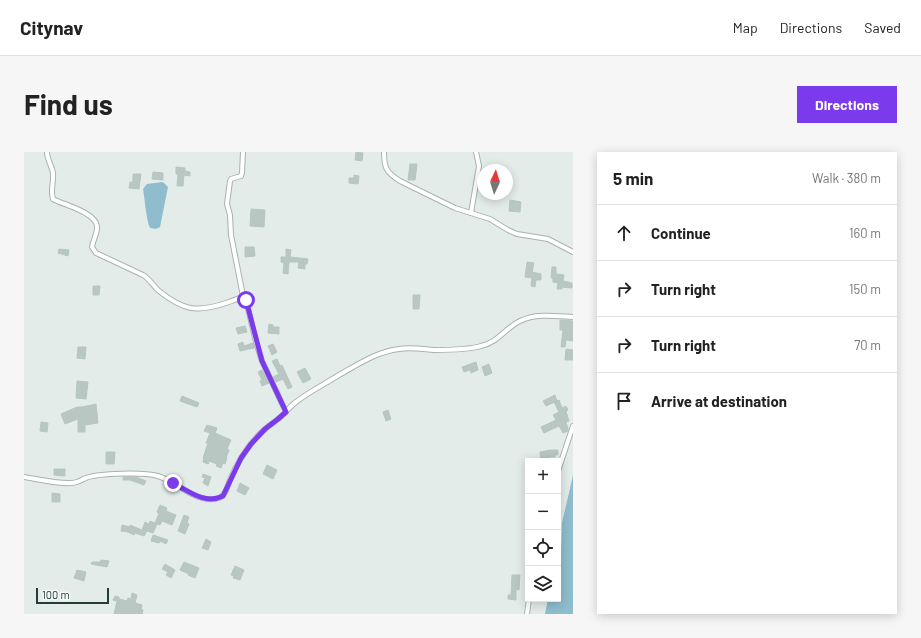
<!DOCTYPE html>
<html lang="en">
<head>
<meta charset="utf-8">
<style>
	:root { --surface:#fff; --page:#f6f6f6; --text:#222; --muted:#767676; --line:#e0e0e0; --accent:#7c3aed }
	body { margin:0; font-family:Barlow,sans-serif; background:var(--page); color:var(--text) }
	.controls { position:absolute; right:12px; bottom:12px; display:grid; overflow:hidden; border-radius:0px; box-shadow:0 2px 10px #0003 }
	.controls button { width:36px; height:36px; display:grid; place-items:center; padding:0; border:0; border-bottom:1px solid var(--line); background:var(--surface); color:var(--text); font:20px sans-serif }
	.compass { position:absolute; left:453px; top:12px; width:36px; height:36px; border-radius:50%; background:var(--surface); box-shadow:0 2px 10px #0003; rotate:4deg }
	.scale { position:absolute; left:12px; bottom:10px; width:73px; box-sizing:border-box; padding-left:4px; border:2px solid #243d39; border-top:0; font-size:11px; line-height:14px; white-space:nowrap; color:#243d39; -webkit-text-stroke:3px #f4f9f7; paint-order:stroke }
	.stop { position:absolute; width:12px; height:12px; margin:-9px; border:3px solid #7c3aed; border-radius:50%; background:#fff }
	.stop.end { background:#7c3aed; border-color:#fff; box-shadow:0 1px 4px #0008 }
	.list { margin:0; padding:0; list-style:none }
	h2 { display:flex; justify-content:space-between; align-items:center; height:52px; margin:0; padding:0 16px; font-size:17px }
	h2 small { font-size:13px; font-weight:400; color:var(--muted) }
	.list li { display:grid; grid-template-columns:26px 1fr auto; gap:12px; align-items:center; box-sizing:border-box; height:56px; padding:0 16px; border-top:1px solid var(--line) }
	.list b { display:block; font-size:15px; white-space:nowrap }
	.list em { font-size:13px; font-style:normal; color:var(--muted) }
	.icon { flex:none; width:22px; height:22px; fill:none; stroke:currentColor; stroke-width:2; stroke-linecap:round; stroke-linejoin:round }
	.map { position:relative; flex:none; width:549px; height:462px; overflow:hidden; border-radius:0px }
	header { display:flex; align-items:center; gap:24px; box-sizing:border-box; height:56px; padding:0 20px; background:var(--surface); border-bottom:1px solid var(--line) }
	header strong { font-size:19px }
	nav { display:flex; gap:22px; margin-inline-start:auto; font-size:14px }
	.intro { display:flex; align-items:center; justify-content:space-between; box-sizing:border-box; height:96px; padding:0 24px }
	h1 { margin:0; font-size:28px }
	.button { padding:10px 18px; border-radius:0px; background:var(--accent); color:#fff; font-size:14px; font-weight:700 }
	main { display:flex; gap:24px; padding:0 24px }
	aside { flex:1; background:var(--surface); border-radius:0px; box-shadow:0 2px 10px #0003 }
	.map>svg:first-child { display:block }
</style>
</head>
<body>
<header>
<strong>Citynav</strong>
<nav><a>Map</a><a>Directions</a><a>Saved</a></nav>
</header>
<div class="intro"><h1>Find us</h1><a class="button">Directions</a></div>
<main>
<div class="map">
<svg width="549" height="462" viewBox="0 0 549 462">
	<rect width="100%" height="100%" fill="#e4ecea"/>
	<!-- water -->
	<g fill="#8fbdce">
		<path d="M 138,30 L 140,31 L 144,35 L 136,75 L 132,77 L 126,76 C 122,67 121,48 119,37 L 123,32 Z"/>
		<path d="M 549,323 L 549,462 L 521,462 L 524,447 L 534,447 L 534,418 L 537,401 L 538,371 Z"/>
	</g>
	<!-- building -->
	<g fill="#b9c7c3" stroke="#b6c6c1">
		<path d="M 332,0 L 339,1 L 338,9 L 331,8 Z"/>
		<path d="M 386,12 L 393,12 L 391,28 L 384,28 Z"/>
		<path d="M 152,15 L 161,16 L 161,19 L 166,20 L 166,24 L 160,23 L 159,34 L 153,34 L 154,22 L 152,22 Z"/>
		<path d="M 129,20 L 139,21 L 139,28 L 128,27 Z"/>
		<path d="M 109,22 L 117,22 L 115,37 L 105,36 L 106,30 L 109,30 Z"/>
		<path d="M 330,23 L 335,24 L 334,32 L 325,31 L 325,26 L 330,26 Z"/>
		<path d="M 486,48 L 497,50 L 496,60 L 485,59 Z"/>
		<path d="M 227,57 L 241,58 L 240,75 L 226,74 Z"/>
		<path d="M 221,95 L 230,95 L 231,104 L 221,105 Z"/>
		<path d="M 35,97 L 45,98 L 44,104 L 34,101 Z"/>
		<path d="M 262,97 L 267,98 L 266,105 L 284,107 L 283,112 L 281,112 L 281,117 L 274,116 L 275,110 L 265,110 L 264,122 L 259,121 L 260,111 L 257,110 L 257,105 L 262,105 Z"/>
		<path d="M 503,110 L 510,111 L 508,120 L 517,122 L 517,128 L 512,128 L 511,135 L 507,134 L 508,126 L 501,125 Z"/>
		<path d="M 528,115 L 532,115 L 532,122 L 540,123 L 539,129 L 548,131 L 548,136 L 538,135 L 538,137 L 533,137 L 534,131 L 529,130 L 529,126 L 527,126 Z"/>
		<path d="M 69,134 L 76,134 L 75,143 L 69,143 Z"/>
		<path d="M 389,143 L 396,143 L 395,157 L 389,157 Z"/>
		<path d="M 536,168 L 549,169 L 549,189 L 542,188 L 541,195 L 537,195 L 539,178 L 536,178 Z"/>
		<path d="M 245,172 L 249,173 L 249,175 L 255,175 L 255,182 L 244,181 Z"/>
		<path d="M 221,174 L 223,180 L 214,182 L 212,176 Z"/>
		<path d="M 219,190 L 220,194 L 229,191 L 230,196 L 216,199 L 214,192 Z"/>
		<path d="M 249,192 L 253,200 L 248,203 L 244,194 Z"/>
		<path d="M 54,195 L 62,195 L 61,207 L 53,206 Z"/>
		<path d="M 542,197 L 549,198 L 549,208 L 541,208 Z"/>
		<path d="M 253,207 L 256,214 L 258,213 L 268,235 L 264,237 L 259,227 L 252,230 L 249,225 L 255,222 L 248,209 Z"/>
		<path d="M 452,210 L 454,218 L 447,221 L 446,218 L 440,220 L 438,215 Z"/>
		<path d="M 465,212 L 468,221 L 461,224 L 458,215 Z"/>
		<path d="M 281,216 L 287,227 L 279,231 L 273,220 Z"/>
		<path d="M 238,218 L 245,231 L 238,234 L 236,229 L 238,228 L 234,220 Z"/>
		<path d="M 53,229 L 64,230 L 62,247 L 52,246 Z"/>
		<path d="M 531,243 L 533,249 L 522,254 L 519,249 Z"/>
		<path d="M 158,244 L 175,251 L 173,255 L 156,249 Z"/>
		<path d="M 535,248 L 538,256 L 542,254 L 544,258 L 542,259 L 545,269 L 542,270 L 544,277 L 544,279 L 539,281 L 535,274 L 520,281 L 517,275 L 532,268 L 529,263 L 535,260 L 530,250 Z"/>
		<path d="M 72,252 L 74,271 L 61,273 L 61,280 L 54,280 L 54,267 L 41,272 L 37,262 L 53,255 L 58,255 Z"/>
		<path d="M 364,258 L 367,267 L 362,269 L 359,260 Z"/>
		<path d="M 17,270 L 24,271 L 23,280 L 16,279 Z"/>
		<path d="M 183,273 L 193,276 L 191,281 L 207,288 L 203,297 L 205,298 L 202,306 L 203,306 L 201,312 L 199,311 L 197,316 L 192,314 L 193,312 L 185,309 L 184,312 L 179,310 L 180,306 L 179,306 L 184,291 L 182,291 L 186,281 L 180,279 Z"/>
		<path d="M 526,298 L 534,298 L 534,303 L 531,303 L 531,305 L 525,305 L 525,308 L 517,309 L 516,300 Z"/>
		<path d="M 82,300 L 91,300 L 90,312 L 82,312 Z"/>
		<path d="M 243,313 L 253,318 L 249,327 L 239,322 Z"/>
		<path d="M 30,317 L 41,317 L 41,324 L 30,323 Z"/>
		<path d="M 179,322 L 187,325 L 184,334 L 179,331 L 181,326 L 178,325 Z"/>
		<path d="M 99,325 L 112,325 L 122,329 L 120,333 L 106,328 L 99,328 Z"/>
		<path d="M 216,331 L 225,336 L 221,343 L 213,339 Z"/>
		<path d="M 28,341 L 36,342 L 36,350 L 28,350 Z"/>
		<path d="M 136,353 L 143,356 L 142,359 L 152,363 L 148,373 L 138,369 L 136,373 L 131,371 L 135,361 L 133,360 Z"/>
		<path d="M 160,363 L 165,365 L 163,371 L 165,372 L 161,382 L 154,379 Z"/>
		<path d="M 126,369 L 133,372 L 129,381 L 123,379 L 120,384 L 111,381 L 110,383 L 104,380 L 97,379 L 98,373 L 106,375 L 106,373 L 118,378 L 121,370 L 125,372 Z"/>
		<path d="M 129,383 L 144,388 L 142,392 L 136,389 L 135,391 L 127,389 Z"/>
		<path d="M 182,387 L 187,390 L 184,398 L 178,396 Z"/>
		<path d="M 77,408 L 85,409 L 83,415 L 67,412 L 68,410 L 76,410 Z"/>
		<path d="M 160,410 L 175,416 L 171,426 L 164,423 L 165,422 L 156,418 Z"/>
		<path d="M 141,412 L 151,418 L 147,426 L 142,423 L 144,420 L 138,417 Z"/>
		<path d="M 211,414 L 220,418 L 216,428 L 209,426 L 210,424 L 207,423 Z"/>
		<path d="M 53,418 L 62,420 L 60,429 L 50,426 Z"/>
		<path d="M 488,423 L 496,423 L 495,438 L 492,437 L 492,448 L 484,447 L 484,443 L 487,443 Z"/>
		<path d="M 108,441 L 113,443 L 111,451 L 118,453 L 117,457 L 119,458 L 118,462 L 90,462 L 93,449 L 89,448 L 91,444 L 95,445 L 95,447 L 103,449 L 104,446 L 107,447 Z"/>
	</g>
	<g fill="none" stroke-linecap="round" stroke-linejoin="round">
		<defs>
			<g id="minor">
				<path d="M 23,0 C 23,8 28,14 29,21 C 30,30 26,38 29,47 C 40,53 71,60 73,74 C 74,80 69,88 68,95 L 72,101 L 119,123 C 126,127 129,134 135,139 C 159,158 172,161 202,151 C 208,149 214,147 219,144 L 223,152 L 232,190 L 238,209 L 262,260"/>
				<path d="M 219,0 L 218,21 L 217,24 L 207,27 L 206,29 L 203,52 L 206,63 L 207,83 L 219,144"/>
				<path d="M 360,0 C 360,16 362,20 376,29 L 431,56 L 466,67 L 484,78 L 493,82 L 524,87 L 549,100"/>
				<path d="M 447,61 L 455,14 L 452,0"/>
				<path d="M 534,319 L 549,274"/>
				<path d="M 0,325 C 13,327 42,334 53,330 C 56,329 59,327 62,326 C 75,321 120,320 134,324 C 154,330 173,353 195,346 C 202,343 203,335 206,328 C 214,309 225,291 241,277 C 245,273 250,271 254,267 C 261,262 265,255 272,250 C 286,239 301,232 315,223 C 335,212 352,200 375,197 C 387,195 398,197 410,198 C 423,198 444,198 457,194 C 475,190 481,176 496,169 C 512,161 532,164 549,165"/>
				<path d="M 503,462 L 505,447"/>
			</g>
		</defs>
		<!-- minor casing -->
		<use href="#minor" stroke="#a7b4b1" stroke-width="6"/>
		<!-- minor -->
		<use href="#minor" stroke="#fff" stroke-width="4"/>
	</g>
	<g fill="none" stroke-linecap="round" stroke-linejoin="round">
		<!-- route -->
		<path stroke="#7c3aed" stroke-width="5" d="M 149,331 C 164,339 181,353 199,344 L 217,306 L 227,292 L 241,277 L 254,267 L 262,260 L 238,209 L 222,148"/>
	</g>
</svg>
<div class="controls">
<button>+</button>
<button>−</button>
<button><svg class="icon" aria-label="locate" viewBox="0 0 24 24"><circle cx="12" cy="12" r="6"/><path d="M12 2v4M12 18v4M2 12h4M18 12h4"/></svg></button>
<button><svg class="icon" aria-label="layers" viewBox="0 0 24 24"><path d="M12 4l9 5-9 5-9-5zM3 14l9 5 9-5"/></svg></button>
</div>
<svg class="compass" viewBox="-18 -18 36 36"><path d="M0-13l5 13h-10z" fill="#e53935"/><path d="M0 13l5-13h-10z" fill="#767676"/></svg>
<div class="scale">100 m</div>
<div class="stop" style="left:222px;top:148px"></div>
<div class="stop end" style="left:149px;top:331px"></div>
</div>
<aside>
<h2>5 min<small>Walk · 380 m</small></h2>
<ul class="list">
<li><svg class="icon" aria-label="ahead" viewBox="0 0 24 24"><path d="M12 20V5M6 11l6-6 6 6"/></svg><div><b>Continue</b></div><em>160 m</em></li>
<li><svg class="icon" aria-label="right" viewBox="0 0 24 24"><path d="M7 20v-9h11M14 6l5 5-5 5"/></svg><div><b>Turn right</b></div><em>150 m</em></li>
<li><svg class="icon" aria-label="right" viewBox="0 0 24 24"><path d="M7 20v-9h11M14 6l5 5-5 5"/></svg><div><b>Turn right</b></div><em>70 m</em></li>
<li><svg class="icon" aria-label="arrive" viewBox="0 0 24 24"><path d="M6 21V4h12l-3 4 3 4H6"/></svg><div><b>Arrive at destination</b></div></li>
</ul>
</aside>
</main>
</body>
</html>
